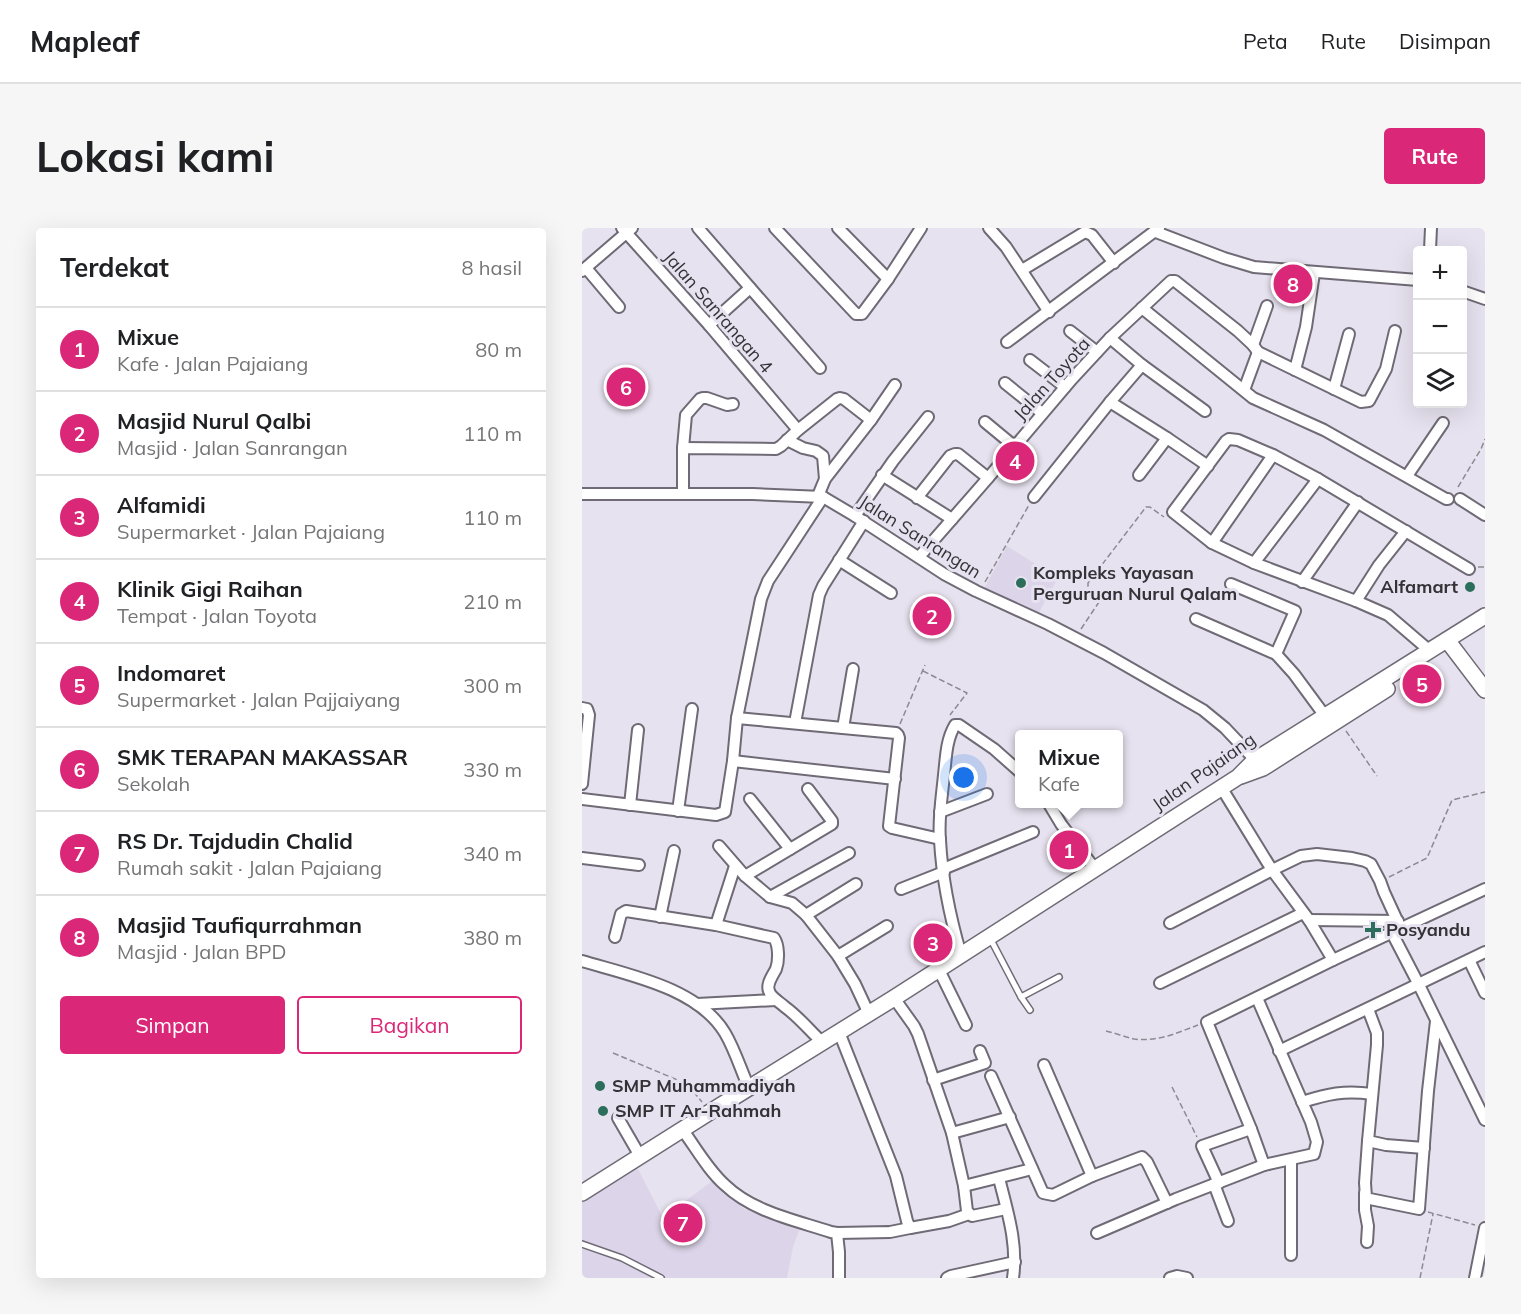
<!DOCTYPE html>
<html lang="id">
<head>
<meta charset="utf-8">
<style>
	:root { --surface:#fff; --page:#f6f6f6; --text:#202124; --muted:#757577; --line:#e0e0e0; --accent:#db2777 }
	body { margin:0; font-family:Mulish,sans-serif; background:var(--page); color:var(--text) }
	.controls { position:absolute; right:18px; top:18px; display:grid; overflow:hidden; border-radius:6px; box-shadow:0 6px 24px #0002 }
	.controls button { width:54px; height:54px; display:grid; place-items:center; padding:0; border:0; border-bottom:2px solid var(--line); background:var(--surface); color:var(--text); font:30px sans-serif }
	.you { position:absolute; left:382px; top:550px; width:21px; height:21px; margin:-15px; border:4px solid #fff; border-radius:50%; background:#1a73e8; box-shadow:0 0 0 9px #1a73e833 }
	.badge { display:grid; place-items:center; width:39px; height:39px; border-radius:50%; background:var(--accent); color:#fff; font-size:20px; font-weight:700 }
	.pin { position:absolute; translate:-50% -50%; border:3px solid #fff; box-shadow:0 2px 6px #0006 }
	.popup { position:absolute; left:433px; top:502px; width:108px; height:78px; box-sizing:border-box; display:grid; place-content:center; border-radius:6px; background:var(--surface); filter:drop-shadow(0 2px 4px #0005); font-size:20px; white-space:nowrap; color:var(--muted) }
	.popup b { font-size:22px; color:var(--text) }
	.popup::after { content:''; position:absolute; left:50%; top:100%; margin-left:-12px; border:12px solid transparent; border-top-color:var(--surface) }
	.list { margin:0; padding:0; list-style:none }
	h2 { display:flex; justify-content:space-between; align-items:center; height:78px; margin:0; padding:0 24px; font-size:26px }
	h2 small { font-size:20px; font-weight:400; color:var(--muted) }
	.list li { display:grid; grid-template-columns:39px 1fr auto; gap:18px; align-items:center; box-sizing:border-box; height:84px; padding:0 24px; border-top:2px solid var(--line) }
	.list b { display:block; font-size:22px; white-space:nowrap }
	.list p { margin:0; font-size:20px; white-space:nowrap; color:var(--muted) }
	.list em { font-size:20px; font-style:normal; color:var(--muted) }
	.actions { display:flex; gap:12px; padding:18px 24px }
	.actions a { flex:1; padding:14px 0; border:2px solid var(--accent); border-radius:6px; text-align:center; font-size:21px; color:var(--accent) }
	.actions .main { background:var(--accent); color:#fff }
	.icon { flex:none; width:33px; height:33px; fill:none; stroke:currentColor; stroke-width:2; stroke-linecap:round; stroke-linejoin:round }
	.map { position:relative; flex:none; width:903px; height:1050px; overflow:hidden; border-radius:6px }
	header { display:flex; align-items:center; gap:36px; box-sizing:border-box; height:84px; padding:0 30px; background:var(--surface); border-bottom:2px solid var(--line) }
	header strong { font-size:28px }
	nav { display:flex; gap:33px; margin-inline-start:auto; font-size:21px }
	.intro { display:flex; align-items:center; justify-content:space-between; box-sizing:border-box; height:144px; padding:0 36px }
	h1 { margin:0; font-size:42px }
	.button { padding:15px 27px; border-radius:6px; background:var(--accent); color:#fff; font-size:21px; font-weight:700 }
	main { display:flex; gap:36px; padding:0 36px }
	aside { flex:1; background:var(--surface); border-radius:6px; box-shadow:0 6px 24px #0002 }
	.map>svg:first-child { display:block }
</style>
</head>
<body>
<header>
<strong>Mapleaf</strong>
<nav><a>Peta</a><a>Rute</a><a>Disimpan</a></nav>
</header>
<div class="intro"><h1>Lokasi kami</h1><a class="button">Rute</a></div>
<main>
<aside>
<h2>Terdekat<small>8 hasil</small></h2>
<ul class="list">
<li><span class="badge">1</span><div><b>Mixue</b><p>Kafe · Jalan Pajaiang</p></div><em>80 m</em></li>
<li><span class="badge">2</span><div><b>Masjid Nurul Qalbi</b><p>Masjid · Jalan Sanrangan</p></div><em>110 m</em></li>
<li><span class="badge">3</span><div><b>Alfamidi</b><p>Supermarket · Jalan Pajaiang</p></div><em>110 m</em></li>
<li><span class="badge">4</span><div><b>Klinik Gigi Raihan</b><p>Tempat · Jalan Toyota</p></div><em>210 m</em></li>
<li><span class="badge">5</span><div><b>Indomaret</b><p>Supermarket · Jalan Pajjaiyang</p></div><em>300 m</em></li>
<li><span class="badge">6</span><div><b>SMK TERAPAN MAKASSAR</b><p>Sekolah</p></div><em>330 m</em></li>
<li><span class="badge">7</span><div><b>RS Dr. Tajdudin Chalid</b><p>Rumah sakit · Jalan Pajaiang</p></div><em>340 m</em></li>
<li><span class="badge">8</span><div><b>Masjid Taufiqurrahman</b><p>Masjid · Jalan BPD</p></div><em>380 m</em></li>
</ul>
<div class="actions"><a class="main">Simpan</a><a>Bagikan</a></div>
</aside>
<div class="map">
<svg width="903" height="1050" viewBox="0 0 903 1050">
	<rect width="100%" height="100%" fill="#e7e2ef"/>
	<!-- built -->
	<g fill="#dcd4e8">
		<path d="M 425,318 L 476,350 L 455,388 L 402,361 Z"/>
		<path d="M 55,939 L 81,990 L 130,953 L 162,981 L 218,1000 L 211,1019 L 205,1050 L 0,1050 L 0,974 Z"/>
	</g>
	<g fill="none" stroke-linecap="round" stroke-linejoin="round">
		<defs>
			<g id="lane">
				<path d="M 408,710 L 439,769 L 448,782"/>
				<path d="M 439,769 L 477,749"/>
				<path d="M 0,1016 L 40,1030 L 79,1050"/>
			</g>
			<g id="street">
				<path d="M 40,0 L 127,97 L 216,202"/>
				<path d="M 116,0 L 238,140"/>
				<path d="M 193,0 L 274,86 L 280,86 L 306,51 L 339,0"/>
				<path d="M 256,0 L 306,51"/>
				<path d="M 407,0 L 424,19 L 467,84"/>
				<path d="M 574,4 L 642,30 L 672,39 L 836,52"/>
				<path d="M 848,22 L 849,0"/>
				<path d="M 4,40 L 37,79"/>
				<path d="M 440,42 L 503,4 L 510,7 L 532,35"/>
				<path d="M 0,43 L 50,0"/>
				<path d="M 880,63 L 903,71"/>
				<path d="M 560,80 L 671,170 L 742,202 L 864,271 L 866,271"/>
				<path d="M 127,97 L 168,60"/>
				<path d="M 488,103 L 515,124"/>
				<path d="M 528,110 L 560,137 L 623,183"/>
				<path d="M 425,114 L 577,0"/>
				<path d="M 671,117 L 685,78"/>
				<path d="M 448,132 L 483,159"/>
				<path d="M 560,137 L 528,174 L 585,210 L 626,238"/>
				<path d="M 713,142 L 724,99 L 732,45"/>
				<path d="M 423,155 L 460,185"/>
				<path d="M 752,161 L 767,106"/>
				<path d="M 662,162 L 676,124"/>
				<path d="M 403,194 L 432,218"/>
				<path d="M 205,212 L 221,220 L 234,223 L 241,228 L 243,251 L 236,268"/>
				<path d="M 101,220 L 104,187 L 118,171 L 121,170 L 125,170 L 145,177 L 151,176"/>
				<path d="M 300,247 L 370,291"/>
				<path d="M 557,247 L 585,210"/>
				<path d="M 825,248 L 861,195"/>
				<path d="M 243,251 L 289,192"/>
				<path d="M 0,266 L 171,266 L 241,269 L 273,288 L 362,346 L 394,363 L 466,396 L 522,425 L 621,482 L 643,500 L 677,536"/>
				<path d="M 101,266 L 101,220 L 194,221 L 199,218 L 216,202 L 255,171 L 258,170 L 262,171 L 289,192 L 313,157"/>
				<path d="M 452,269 L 528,174"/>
				<path d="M 335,270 L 368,228 L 373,226 L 376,226 L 406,250"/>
				<path d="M 878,271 L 903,287"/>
				<path d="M 273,288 L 311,233 L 346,189"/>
				<path d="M 630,315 L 691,227"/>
				<path d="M 337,329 L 406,250 L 490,151 L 528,110 L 589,53 L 593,53 L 656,103 L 671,117 L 676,124 L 779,174 L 787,173 L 804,141 L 813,103"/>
				<path d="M 257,332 L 309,365"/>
				<path d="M 672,335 L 736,251"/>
				<path d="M 720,354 L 776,274"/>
				<path d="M 649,356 L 713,383 L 694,426"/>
				<path d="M 774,373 L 797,337 L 824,303"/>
				<path d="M 614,391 L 694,426 L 712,446 L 743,488"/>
				<path d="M 848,423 L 806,387 L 774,373 L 672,335 L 630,315 L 591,284 L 644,213 L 647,211 L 656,212 L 691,227 L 736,251 L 887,341"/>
				<path d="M 0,480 L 5,481 L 7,487 L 0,556"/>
				<path d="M 155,490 L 314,505 L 316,507 L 317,510 L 307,598 L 310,600 L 358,611"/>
				<path d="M 213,495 L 237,367 L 241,358 L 282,293"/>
				<path d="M 261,500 L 271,441"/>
				<path d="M 151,533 L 313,551"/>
				<path d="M 639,559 L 690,642 L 727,692 L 751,732"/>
				<path d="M 0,571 L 134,587 L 143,584 L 151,533 L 155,490 L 179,371 L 186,353 L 241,269"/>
				<path d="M 168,571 L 208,621"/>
				<path d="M 467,576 L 479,596 L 513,641"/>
				<path d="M 48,577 L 56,502"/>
				<path d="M 96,583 L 110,481"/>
				<path d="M 358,584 L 405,566"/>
				<path d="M 137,618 L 163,648 L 188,669 L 210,675 L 224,687 L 256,728 L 273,756 L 287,786"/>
				<path d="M 0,630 L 57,637"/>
				<path d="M 361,641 L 451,604"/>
				<path d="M 163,648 L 250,596 L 250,593 L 226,561"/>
				<path d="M 319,661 L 362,644"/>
				<path d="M 188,669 L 267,625"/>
				<path d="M 224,687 L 274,656"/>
				<path d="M 78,689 L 92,623"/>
				<path d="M 727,692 L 816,693"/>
				<path d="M 588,695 L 690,642 L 719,628 L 735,626 L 770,630 L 783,633 L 789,636 L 798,653 L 802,664 L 819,701"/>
				<path d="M 134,697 L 153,638"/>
				<path d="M 810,705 L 836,755 L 903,892"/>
				<path d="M 33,709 L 39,686 L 44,683 L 134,697 L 192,710 C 197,717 197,733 194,741 C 191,747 184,756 187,763 C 189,770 198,774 203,779 C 217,789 228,803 241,815"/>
				<path d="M 379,727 C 368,689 360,651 358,612 C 356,591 360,568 362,547 C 364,530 364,512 373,497 L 377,497 L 412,521 L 438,544"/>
				<path d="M 256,728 L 305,698"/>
				<path d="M 887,732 L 903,765"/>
				<path d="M 0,733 C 47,747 116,760 143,805 C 153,822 159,842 167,860"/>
				<path d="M 357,742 L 384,797"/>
				<path d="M 578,755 L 721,685"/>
				<path d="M 312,770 L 332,798 L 336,806 L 370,905 L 382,958 L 385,983 L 390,988 L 424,981"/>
				<path d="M 115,776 L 194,772"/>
				<path d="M 786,781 L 795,805 L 795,817 L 786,913 L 804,917 L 842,920"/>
				<path d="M 257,804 L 314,948 L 325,993 L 328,1000 L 367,993 L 387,986"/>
				<path d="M 697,823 L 903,724"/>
				<path d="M 462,837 L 510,948"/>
				<path d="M 409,848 L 461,965 L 471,967 L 510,948 L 560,929 L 565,934 L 585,975"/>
				<path d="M 351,852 L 403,835 L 398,823"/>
				<path d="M 720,874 C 746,866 762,862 790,866"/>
				<path d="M 36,890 L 58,928"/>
				<path d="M 100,901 C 114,920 126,942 143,957 C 171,984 213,992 249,1004 L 255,1005 L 257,1024 L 257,1050"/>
				<path d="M 370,905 L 428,889"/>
				<path d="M 786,913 L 783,955 L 784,969 L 788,971 L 837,981 L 846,863 L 854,793"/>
				<path d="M 682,937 L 669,901 L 625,794 L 751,732 L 903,661"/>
				<path d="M 417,950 C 425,983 436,1015 431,1050"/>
				<path d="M 637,955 L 620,918 L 669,901"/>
				<path d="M 632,956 L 646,993"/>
				<path d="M 382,958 L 450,941"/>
				<path d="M 783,965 L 783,982 L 786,998 L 785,1014"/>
				<path d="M 255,1005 L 308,1004 L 328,1000"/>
				<path d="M 515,1005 L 594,971 L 682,937 L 732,926 L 735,914 L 729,894 L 675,770"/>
				<path d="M 709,1027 L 709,932"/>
				<path d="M 365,1050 L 369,1048 L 433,1034"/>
				<path d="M 588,1050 L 595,1048 L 605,1050"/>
				<path d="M 893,1050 L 903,1000"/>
			</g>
			<g id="secondary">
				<path d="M 865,412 L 903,462"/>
				<path d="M 659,548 L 681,540 L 805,461"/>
				<path d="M 0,965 L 128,884 L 312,770 L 656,549 L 673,532 L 903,388"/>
			</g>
		</defs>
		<!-- lane casing -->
		<use href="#lane" stroke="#6f6a75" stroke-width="8"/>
		<!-- street casing -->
		<use href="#street" stroke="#6f6a75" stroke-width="14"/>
		<!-- secondary casing -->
		<use href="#secondary" stroke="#6f6a75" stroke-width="18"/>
		<!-- path -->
		<g stroke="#8e8a93" stroke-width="1.5" stroke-dasharray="6 3" stroke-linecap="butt">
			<path d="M 876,259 L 899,221 L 903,211"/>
			<path d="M 896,339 L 903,339"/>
			<path d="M 403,354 L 447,277"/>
			<path d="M 499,401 L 519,371 C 517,365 510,363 506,358 L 506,355 L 564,279 L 568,279 L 582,289"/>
			<path d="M 341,443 L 385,465 L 368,487"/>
			<path d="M 318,496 L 343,437"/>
			<path d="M 764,503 L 795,548"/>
			<path d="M 807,649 L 845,630 L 870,572 L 903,564"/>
			<path d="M 524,803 C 533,805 543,809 552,811 C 575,814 595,805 616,797"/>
			<path d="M 31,825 L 98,853 L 111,863 L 120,874"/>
			<path d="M 590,859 L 615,909"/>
			<path d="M 846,984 L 893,997"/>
			<path d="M 838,1050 L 851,986"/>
		</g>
		<!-- lane -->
		<use href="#lane" stroke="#fff" stroke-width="5"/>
		<!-- street -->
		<use href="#street" stroke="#fff" stroke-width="10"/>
		<!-- secondary -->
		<use href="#secondary" stroke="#fff" stroke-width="15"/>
	</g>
	<!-- markers -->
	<g fill="#2c6d5c" stroke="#e7e2ef" stroke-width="2">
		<circle cx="439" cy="355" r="6"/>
		<circle cx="888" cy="359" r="6"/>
		<path d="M788 693h6v6h6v6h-6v6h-6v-6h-6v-6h6z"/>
		<circle cx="18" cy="858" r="6"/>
		<circle cx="21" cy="883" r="6"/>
	</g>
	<g text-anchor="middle" stroke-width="6" stroke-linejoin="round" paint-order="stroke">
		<!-- street labels -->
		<g font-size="18" fill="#343237" stroke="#e7e2ef">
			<text transform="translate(136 84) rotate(49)" y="6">Jalan Sanrangan 4</text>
			<text transform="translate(470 151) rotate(-48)" y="6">Jalan Toyota</text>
			<text transform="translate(338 309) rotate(32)" y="6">Jalan Sanrangan</text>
			<text transform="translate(622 544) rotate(-35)" y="6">Jalan Pajaiang</text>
		</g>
		<!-- poi labels -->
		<g font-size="18" font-weight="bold" fill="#343237" stroke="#e7e2ef" text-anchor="start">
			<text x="451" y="351">Kompleks Yayasan<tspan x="451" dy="21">Perguruan Nurul Qalam</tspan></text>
			<text x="876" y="365" text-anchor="end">Alfamart</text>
			<text x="804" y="708">Posyandu</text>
			<text x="30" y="864">SMP Muhammadiyah</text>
			<text x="33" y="889">SMP IT Ar-Rahmah</text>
		</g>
	</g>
</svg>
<div class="controls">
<button>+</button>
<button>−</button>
<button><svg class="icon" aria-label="layers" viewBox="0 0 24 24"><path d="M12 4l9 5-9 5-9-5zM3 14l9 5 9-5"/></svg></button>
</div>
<div class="you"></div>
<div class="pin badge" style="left:487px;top:622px">1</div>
<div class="popup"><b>Mixue</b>Kafe</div>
<div class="pin badge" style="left:350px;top:388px">2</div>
<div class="pin badge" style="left:351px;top:715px">3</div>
<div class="pin badge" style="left:433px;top:233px">4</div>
<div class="pin badge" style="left:840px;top:456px">5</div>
<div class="pin badge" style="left:44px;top:159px">6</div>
<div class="pin badge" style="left:101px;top:995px">7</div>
<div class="pin badge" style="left:711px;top:56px">8</div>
</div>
</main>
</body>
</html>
